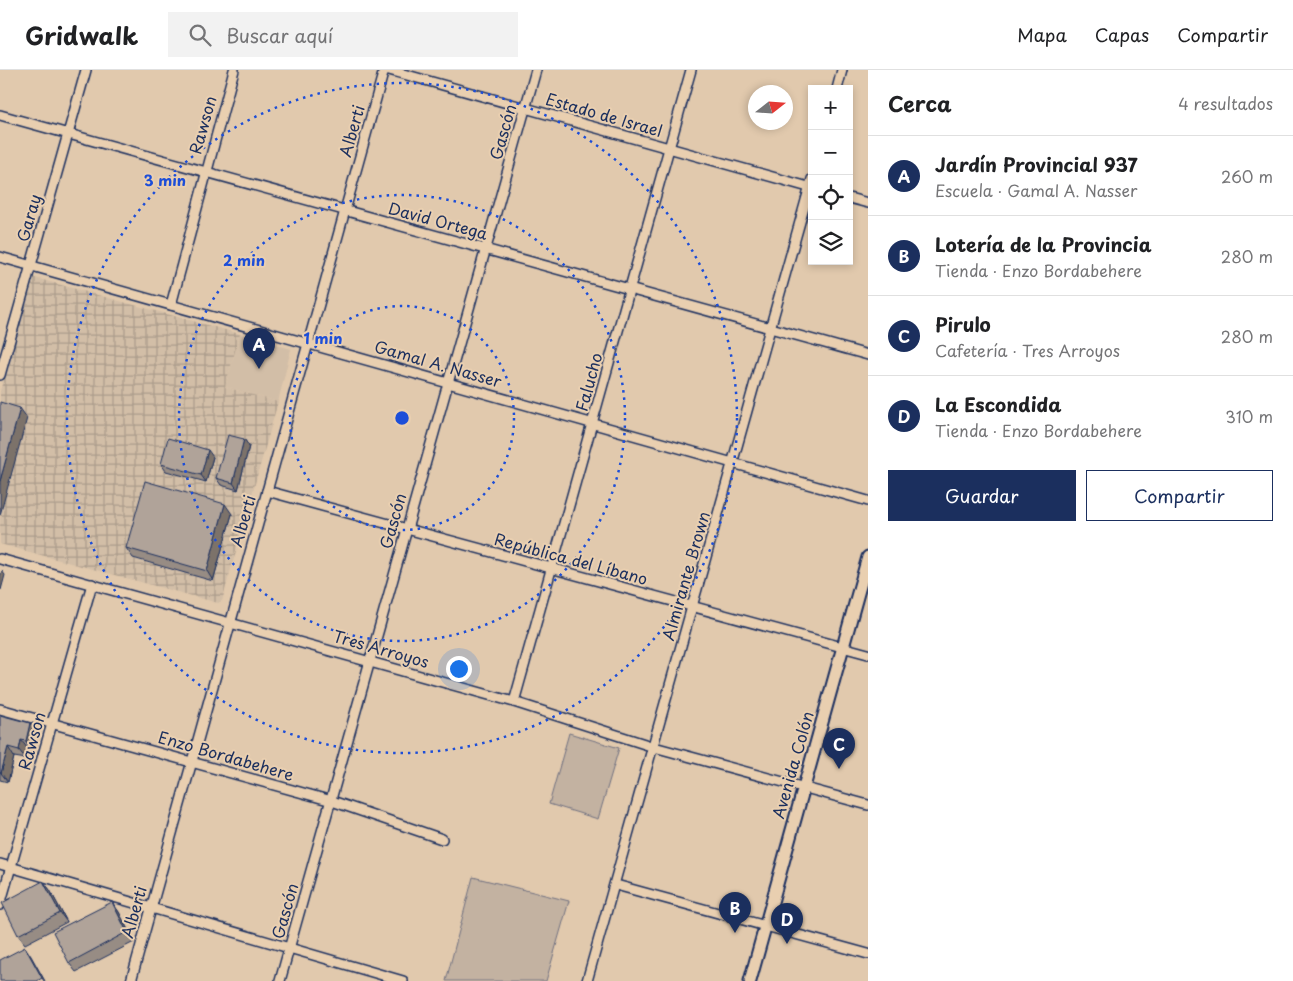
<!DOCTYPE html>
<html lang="es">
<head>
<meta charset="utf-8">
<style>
	:root { --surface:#fff; --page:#f2f2f2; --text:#202124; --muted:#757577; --line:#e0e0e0; --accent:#1b2f5e }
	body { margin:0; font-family:"Playpen Sans",sans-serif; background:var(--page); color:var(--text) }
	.controls { position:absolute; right:15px; top:15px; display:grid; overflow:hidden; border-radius:0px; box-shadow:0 2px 8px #0003 }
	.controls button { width:45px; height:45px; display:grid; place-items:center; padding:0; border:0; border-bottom:1px solid var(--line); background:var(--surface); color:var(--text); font:25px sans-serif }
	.compass { position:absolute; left:748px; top:15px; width:45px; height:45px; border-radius:50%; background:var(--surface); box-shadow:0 2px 8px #0003; rotate:73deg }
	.you { position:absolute; left:458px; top:598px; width:18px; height:18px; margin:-12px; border:4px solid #fff; border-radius:50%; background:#1a73e8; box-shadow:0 0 0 8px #1a73e833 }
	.badge { display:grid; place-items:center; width:32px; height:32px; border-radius:50%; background:var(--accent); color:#fff; font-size:16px; font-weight:700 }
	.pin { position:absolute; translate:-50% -41px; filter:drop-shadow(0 1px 2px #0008) }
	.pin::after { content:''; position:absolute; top:26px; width:18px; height:15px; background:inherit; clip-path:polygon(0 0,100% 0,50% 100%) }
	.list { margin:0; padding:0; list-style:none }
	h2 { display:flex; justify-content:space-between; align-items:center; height:65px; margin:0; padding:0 20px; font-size:21px }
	h2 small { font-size:16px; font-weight:400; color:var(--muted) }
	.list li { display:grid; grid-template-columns:32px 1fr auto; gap:15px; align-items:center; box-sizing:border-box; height:80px; padding:0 20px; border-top:1px solid var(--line) }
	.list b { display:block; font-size:19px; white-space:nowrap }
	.list p { margin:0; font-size:16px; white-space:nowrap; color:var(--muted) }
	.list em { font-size:16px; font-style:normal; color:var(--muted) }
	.actions { display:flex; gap:10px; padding:15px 20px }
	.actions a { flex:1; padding:11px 0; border:1px solid var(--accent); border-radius:0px; text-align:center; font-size:18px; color:var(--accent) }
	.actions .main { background:var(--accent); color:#fff }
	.icon { flex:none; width:28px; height:28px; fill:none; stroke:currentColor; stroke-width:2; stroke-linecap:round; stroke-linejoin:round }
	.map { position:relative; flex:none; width:868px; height:911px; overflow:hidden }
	header { display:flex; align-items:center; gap:30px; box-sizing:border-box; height:70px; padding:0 25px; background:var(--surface); border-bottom:1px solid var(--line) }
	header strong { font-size:24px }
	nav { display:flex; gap:28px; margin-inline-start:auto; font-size:18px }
	.search { width:350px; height:45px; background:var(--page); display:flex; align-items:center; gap:12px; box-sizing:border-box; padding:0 18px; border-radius:0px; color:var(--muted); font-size:19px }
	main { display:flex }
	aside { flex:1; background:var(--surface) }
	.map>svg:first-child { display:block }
</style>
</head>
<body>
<header>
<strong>Gridwalk</strong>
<div class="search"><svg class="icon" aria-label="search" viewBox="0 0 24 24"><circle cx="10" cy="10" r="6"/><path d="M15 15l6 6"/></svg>Buscar aquí</div>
<nav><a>Mapa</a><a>Capas</a><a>Compartir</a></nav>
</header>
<main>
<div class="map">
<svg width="868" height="911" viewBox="0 0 868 911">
	<defs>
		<pattern id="industrial-grid" width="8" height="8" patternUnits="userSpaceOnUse" patternTransform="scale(1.25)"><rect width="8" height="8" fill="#d2bea7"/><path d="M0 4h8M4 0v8" fill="none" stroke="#aa9b8b"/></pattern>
	</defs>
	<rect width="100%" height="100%" fill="#e1c9ad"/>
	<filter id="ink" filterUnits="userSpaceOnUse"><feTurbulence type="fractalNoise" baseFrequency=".02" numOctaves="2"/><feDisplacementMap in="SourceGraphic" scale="10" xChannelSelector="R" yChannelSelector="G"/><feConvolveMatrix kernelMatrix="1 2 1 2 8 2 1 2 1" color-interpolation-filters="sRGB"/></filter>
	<g filter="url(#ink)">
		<!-- built -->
		<path fill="#d2bea7" d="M 240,264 L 291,279 L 278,332 L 225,317 Z"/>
		<!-- industrial -->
		<path fill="url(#industrial-grid)" d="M 32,207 L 240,264 L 225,317 L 278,332 L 222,531 L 218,533 L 0,474 L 0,321 Z"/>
		<!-- garden -->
		<g fill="#c3b2a1" stroke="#6f7080">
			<path d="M 569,663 L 619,678 L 598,749 L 549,734 Z"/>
			<path d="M 473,807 L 569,831 L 546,911 L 446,911 Z"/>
		</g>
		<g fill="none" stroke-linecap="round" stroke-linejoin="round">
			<defs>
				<g id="minor">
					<path d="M 389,0 L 812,118"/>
					<path d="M 837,19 L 842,0"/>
					<path d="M 0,45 L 868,285"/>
					<path d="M 849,128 L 868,133"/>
					<path d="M 0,187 L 868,431"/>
					<path d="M 171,235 L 234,0"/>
					<path d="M 0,305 L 86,0"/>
					<path d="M 267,421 L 868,584"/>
					<path d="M 0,489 L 514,632 L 654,677 L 868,735"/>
					<path d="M 514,632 L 691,0"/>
					<path d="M 0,639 L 332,731 L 442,769"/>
					<path d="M 0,794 L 403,911"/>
					<path d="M 616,815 L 868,884"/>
					<path d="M 0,835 L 92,514"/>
					<path d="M 131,911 L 384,0"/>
					<path d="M 280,911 L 536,0"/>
					<path d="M 587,911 L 812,109"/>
				</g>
				<path id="secondary" d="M 750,911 L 868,487"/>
			</defs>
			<!-- minor casing -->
			<use href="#minor" stroke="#1b2f5e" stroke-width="12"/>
			<!-- secondary casing -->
			<use href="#secondary" stroke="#1b2f5e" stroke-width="15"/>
			<!-- minor -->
			<use href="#minor" stroke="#e9cfb0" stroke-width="9"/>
			<!-- secondary -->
			<use href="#secondary" stroke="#e9cfb0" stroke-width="11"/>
		</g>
		<!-- wall -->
		<g fill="#978c84" stroke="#1b2f5e">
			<path d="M 244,369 L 249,376 L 238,420 L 221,415 L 216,408 Z"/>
			<path d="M 213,387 L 206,412 L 166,401 L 161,394 Z"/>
			<path d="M 232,444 L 213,511 L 133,488 L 126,478 Z"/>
			<path d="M 0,645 L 37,663 L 32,681 L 28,679 L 26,689 L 14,687 L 8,712 L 0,710 Z"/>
			<path d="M 43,811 L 50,820 L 67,852 L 25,874 L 18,865 Z"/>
			<path d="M 112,832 L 119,842 L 134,872 L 76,902 L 69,893 Z"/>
		</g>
		<!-- shaded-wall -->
		<g fill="#7b726b" stroke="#1b2f5e">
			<path d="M 20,338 L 27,348 L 0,445 L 0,411 Z"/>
			<path d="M 244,369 L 249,376 L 238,420 L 233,413 Z"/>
			<path d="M 208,380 L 213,387 L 206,412 L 201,405 Z"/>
			<path d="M 225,434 L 232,444 L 213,511 L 207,501 Z"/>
			<path d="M 2,501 L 5,505 L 1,520 L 0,519 L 0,506 Z"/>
			<path d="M 30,653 L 37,663 L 32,681 L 26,671 Z"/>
			<path d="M 21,670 L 28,679 L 26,689 L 19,680 Z"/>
			<path d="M 8,677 L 14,687 L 8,712 L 1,703 Z"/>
			<path d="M 43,811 L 50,820 L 67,852 L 60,843 Z"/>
			<path d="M 112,832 L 119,842 L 134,872 L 127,862 Z"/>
			<path d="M 25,877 L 31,886 L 45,911 L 44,911 L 42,908 Z"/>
		</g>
		<!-- building -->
		<g fill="#b0a399" stroke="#1b2f5e">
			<path d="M 0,332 L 20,338 L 0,411 Z"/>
			<path d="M 228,365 L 244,369 L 233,413 L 216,408 Z"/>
			<path d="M 168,368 L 208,380 L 201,405 L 161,394 Z"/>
			<path d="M 145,411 L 225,434 L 207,501 L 126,478 Z"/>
			<path d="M 0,645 L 30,653 L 26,671 L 21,670 L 19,680 L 8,677 L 1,703 L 0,702 Z"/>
			<path d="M 43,811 L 60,843 L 18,865 L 2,833 Z"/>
			<path d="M 112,832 L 127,862 L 69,893 L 53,862 Z"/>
			<path d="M 25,877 L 42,908 L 37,911 L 0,911 L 0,890 Z"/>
		</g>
	</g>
	<!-- distance rings -->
	<g fill="none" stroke="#1d4ed8" stroke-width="2.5" stroke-dasharray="2.5 5">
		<circle cx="402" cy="348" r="112"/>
		<circle cx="402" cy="348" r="223"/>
		<circle cx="402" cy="348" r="335"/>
	</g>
	<g text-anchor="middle" stroke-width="4" stroke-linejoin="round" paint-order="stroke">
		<!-- street labels -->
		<g font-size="16" fill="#1b2f5e" stroke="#e9cfb0">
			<text transform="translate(604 45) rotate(16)" y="6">Estado de Israel</text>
			<text transform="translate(203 55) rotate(-74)" y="6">Rawson</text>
			<text transform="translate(352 61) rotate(-74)" y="6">Alberti</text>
			<text transform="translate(503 62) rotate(-74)" y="6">Gascón</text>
			<text transform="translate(29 148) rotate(-74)" y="6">Garay</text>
			<text transform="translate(438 151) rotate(15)" y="6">David Ortega</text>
			<text transform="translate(438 294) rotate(16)" y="6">Gamal A. Nasser</text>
			<text transform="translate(589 312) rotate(-75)" y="6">Falucho</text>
			<text transform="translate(243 451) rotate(-74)" y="6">Alberti</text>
			<text transform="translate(393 451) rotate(-74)" y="6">Gascón</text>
			<text transform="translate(571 489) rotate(15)" y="6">República del Líbano</text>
			<text transform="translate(686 506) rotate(-74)" y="6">Almirante Brown</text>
			<text transform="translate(381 579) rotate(16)" y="6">Tres Arroyos</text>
			<text transform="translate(32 671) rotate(-74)" y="6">Rawson</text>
			<text transform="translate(226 686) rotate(16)" y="6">Enzo Bordabehere</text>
			<text transform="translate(793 695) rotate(-74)" y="6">Avenida Colón</text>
			<text transform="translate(285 841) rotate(-74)" y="6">Gascón</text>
			<text transform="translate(134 842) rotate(-74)" y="6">Alberti</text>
		</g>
	</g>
	<circle cx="402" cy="348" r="8" fill="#1d4ed8" stroke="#e9cfb0" stroke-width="2.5"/>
	<g font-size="15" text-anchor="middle" font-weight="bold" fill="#1d4ed8" stroke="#e9cfb0" stroke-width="4" stroke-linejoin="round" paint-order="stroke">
		<text x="165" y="116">3 min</text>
		<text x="244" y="196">2 min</text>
		<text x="323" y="274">1 min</text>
	</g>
</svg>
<div class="controls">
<button>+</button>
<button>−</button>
<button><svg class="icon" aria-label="locate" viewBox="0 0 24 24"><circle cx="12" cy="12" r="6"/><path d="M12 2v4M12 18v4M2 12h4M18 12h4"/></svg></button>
<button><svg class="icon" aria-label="layers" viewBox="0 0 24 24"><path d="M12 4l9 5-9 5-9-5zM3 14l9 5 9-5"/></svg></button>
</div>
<svg class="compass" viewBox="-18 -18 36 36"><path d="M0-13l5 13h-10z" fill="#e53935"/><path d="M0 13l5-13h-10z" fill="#757577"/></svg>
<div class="you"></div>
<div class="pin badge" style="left:259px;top:299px">A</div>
<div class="pin badge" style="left:735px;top:863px">B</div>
<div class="pin badge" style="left:839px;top:699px">C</div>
<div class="pin badge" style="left:787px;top:874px">D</div>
</div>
<aside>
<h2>Cerca<small>4 resultados</small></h2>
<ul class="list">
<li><span class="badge">A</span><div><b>Jardín Provincial 937</b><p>Escuela · Gamal A. Nasser</p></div><em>260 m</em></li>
<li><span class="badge">B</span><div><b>Lotería de la Provincia</b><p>Tienda · Enzo Bordabehere</p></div><em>280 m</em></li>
<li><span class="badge">C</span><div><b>Pirulo</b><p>Cafetería · Tres Arroyos</p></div><em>280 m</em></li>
<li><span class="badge">D</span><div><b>La Escondida</b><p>Tienda · Enzo Bordabehere</p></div><em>310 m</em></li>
</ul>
<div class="actions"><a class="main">Guardar</a><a>Compartir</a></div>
</aside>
</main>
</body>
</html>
